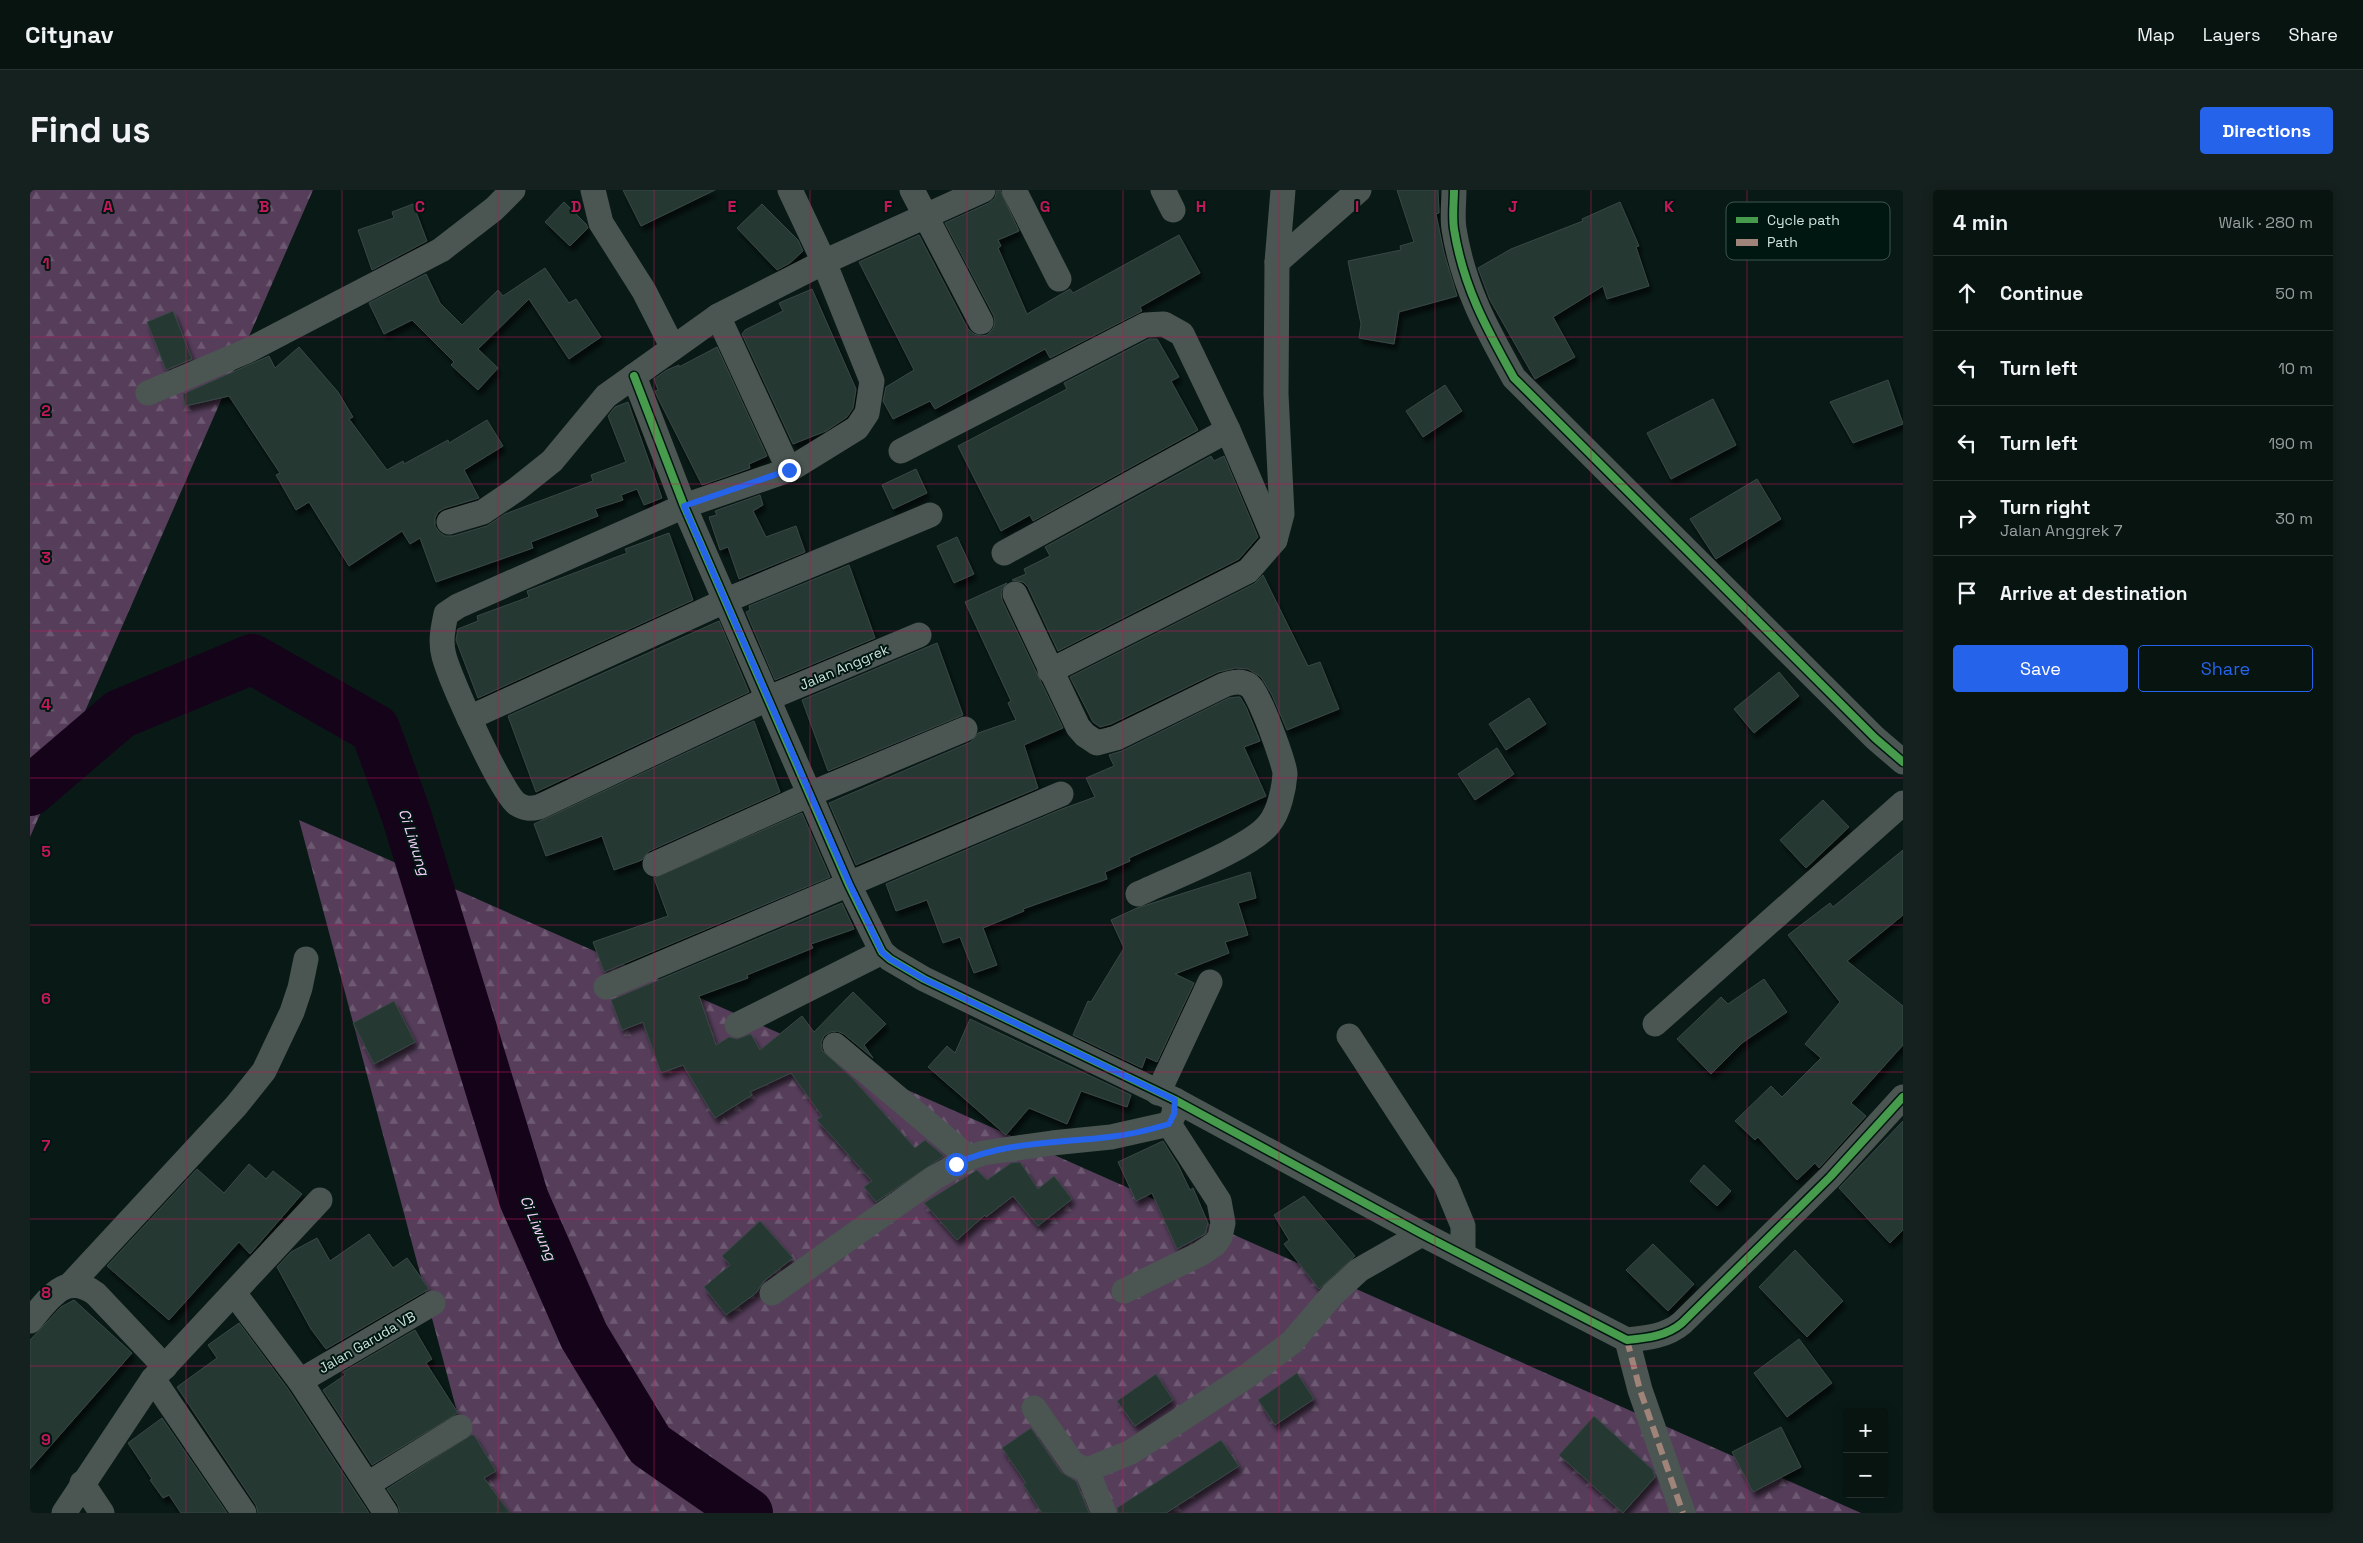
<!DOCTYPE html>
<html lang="en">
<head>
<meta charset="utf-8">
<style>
	:root { --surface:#071410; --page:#15211e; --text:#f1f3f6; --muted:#989e9f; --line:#283330; --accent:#2563eb }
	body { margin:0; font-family:"Space Grotesk",sans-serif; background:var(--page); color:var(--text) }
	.controls { position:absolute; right:15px; bottom:15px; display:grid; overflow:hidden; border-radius:5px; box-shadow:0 2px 12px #0003 }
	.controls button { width:45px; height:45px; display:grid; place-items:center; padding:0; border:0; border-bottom:1px solid var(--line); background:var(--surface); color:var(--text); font:25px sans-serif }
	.stop { position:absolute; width:15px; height:15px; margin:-11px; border:4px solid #2563eb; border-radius:50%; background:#fff }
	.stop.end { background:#2563eb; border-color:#fff; box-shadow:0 1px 5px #0008 }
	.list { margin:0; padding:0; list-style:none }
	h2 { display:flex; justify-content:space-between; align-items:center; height:65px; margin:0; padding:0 20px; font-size:21px }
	h2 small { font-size:16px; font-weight:400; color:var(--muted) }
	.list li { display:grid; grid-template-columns:32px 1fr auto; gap:15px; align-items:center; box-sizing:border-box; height:75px; padding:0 20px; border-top:1px solid var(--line) }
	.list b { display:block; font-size:19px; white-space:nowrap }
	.list p { margin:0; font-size:16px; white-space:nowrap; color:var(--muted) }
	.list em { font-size:16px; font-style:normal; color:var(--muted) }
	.actions { display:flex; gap:10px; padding:15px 20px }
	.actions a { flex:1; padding:11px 0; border:1px solid var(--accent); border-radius:5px; text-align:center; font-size:18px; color:var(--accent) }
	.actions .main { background:var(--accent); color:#fff }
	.icon { flex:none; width:28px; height:28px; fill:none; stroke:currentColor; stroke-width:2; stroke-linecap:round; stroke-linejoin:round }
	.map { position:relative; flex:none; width:1873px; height:1323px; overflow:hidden; border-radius:5px }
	header { display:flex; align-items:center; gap:30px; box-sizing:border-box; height:70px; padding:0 25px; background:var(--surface); border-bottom:1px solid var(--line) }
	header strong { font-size:24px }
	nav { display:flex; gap:28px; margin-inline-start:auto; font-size:18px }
	.intro { display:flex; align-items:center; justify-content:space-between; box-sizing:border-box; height:120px; padding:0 30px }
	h1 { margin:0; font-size:35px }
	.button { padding:12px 22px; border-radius:5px; background:var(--accent); color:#fff; font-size:18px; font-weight:700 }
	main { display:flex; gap:30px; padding:0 30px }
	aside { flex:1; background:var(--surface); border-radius:5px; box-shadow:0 2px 12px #0003 }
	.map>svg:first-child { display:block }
</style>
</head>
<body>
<header>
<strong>Citynav</strong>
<nav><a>Map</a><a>Layers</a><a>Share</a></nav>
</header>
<div class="intro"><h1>Find us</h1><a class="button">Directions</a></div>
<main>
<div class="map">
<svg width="1873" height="1323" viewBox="0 0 1873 1323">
	<defs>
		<pattern id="forest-firs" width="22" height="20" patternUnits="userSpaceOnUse" patternTransform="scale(1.25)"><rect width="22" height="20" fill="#563e5b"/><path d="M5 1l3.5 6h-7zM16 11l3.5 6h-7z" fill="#6d5a72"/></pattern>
		<filter id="shadow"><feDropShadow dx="3" dy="5.5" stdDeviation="2.5" flood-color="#0009"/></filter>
	</defs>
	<rect width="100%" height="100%" fill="#091a16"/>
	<!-- forest -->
	<g fill="url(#forest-firs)">
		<path d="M 0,0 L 283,0 L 0,647 Z"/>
		<path d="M 269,630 L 1831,1323 L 454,1323 Z"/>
	</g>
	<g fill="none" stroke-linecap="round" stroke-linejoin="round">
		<!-- river -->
		<path stroke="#15031a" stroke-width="50" d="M 0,601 L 90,524 L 222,469 L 345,539 L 376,624 L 494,1009 L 554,1146 L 620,1255 L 718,1323"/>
	</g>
	<!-- building -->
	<g fill="#263733" stroke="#394845" filter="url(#shadow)">
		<path d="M 593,0 L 685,0 L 611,36 Z"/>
		<path d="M 967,0 L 970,0 L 989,41 L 968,50 L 971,56 L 968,58 L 997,124 L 1040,99 L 1043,103 L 1149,45 L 1170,83 L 1110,117 L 1112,121 L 1020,168 L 1015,159 L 905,219 L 900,211 L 863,229 L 853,211 L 856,197 L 884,180 L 829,72 L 889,45 L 938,139 L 944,144 L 951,146 L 957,145 L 963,139 L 965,132 L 964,126 L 915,33 L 959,13 L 965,8 Z"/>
		<path d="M 1367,0 L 1408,0 L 1409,23 L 1406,24 L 1414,63 L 1427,106 L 1369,122 L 1364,154 L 1329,148 L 1331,134 L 1318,71 L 1371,60 L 1370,56 L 1384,52 Z"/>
		<path d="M 534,12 L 556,34 L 558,38 L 540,56 L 515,32 Z"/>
		<path d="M 1590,12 L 1609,56 L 1606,57 L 1619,96 L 1577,109 L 1573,96 L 1523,127 L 1545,167 L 1505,189 L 1460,110 L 1448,78 L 1481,59 L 1553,31 L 1552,29 Z"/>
		<path d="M 383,14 L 397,51 L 342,80 L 328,40 L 364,28 L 362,22 Z"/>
		<path d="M 732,14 L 768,50 L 773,61 L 760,73 L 747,80 L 707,38 Z"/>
		<path d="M 515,78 L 539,113 L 546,109 L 571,147 L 539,169 L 499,109 L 448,159 L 468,178 L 448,200 L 421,175 L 424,172 L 382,130 L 354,144 L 339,113 L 396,84 L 410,113 L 432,135 L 468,100 L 473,106 Z"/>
		<path d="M 782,99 L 826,199 L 823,218 L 817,227 L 796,241 L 763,254 L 712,144 L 715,140 L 753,121 L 749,113 Z"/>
		<path d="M 143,121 L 162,169 L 136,180 L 117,132 Z"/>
		<path d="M 1119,149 L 1127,149 L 1149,187 L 1141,191 L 1168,240 L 1003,331 L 1000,325 L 971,341 L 928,256 L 1037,199 L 1034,193 Z"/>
		<path d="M 269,157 L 308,202 L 323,227 L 319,229 L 357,280 L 373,271 L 374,274 L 418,250 L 419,253 L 457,230 L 473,256 L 434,280 L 449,308 L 415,318 L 408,322 L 405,328 L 405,336 L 409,342 L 415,346 L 423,346 L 457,336 L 475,324 L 563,291 L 561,285 L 596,272 L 578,226 L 585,217 L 598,212 L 632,308 L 614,315 L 607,299 L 591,305 L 593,310 L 565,319 L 568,326 L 501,352 L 503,358 L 406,392 L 390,348 L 380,354 L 372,341 L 319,376 L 279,312 L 266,320 L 246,285 L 250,283 L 199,206 L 155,216 L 153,204 L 239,166 L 245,178 Z"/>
		<path d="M 687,157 L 737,266 L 719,274 L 720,278 L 672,295 L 627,206 L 625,201 L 628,200 L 624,189 L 637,180 L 649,175 L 649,177 Z"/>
		<path d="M 1858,190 L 1873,234 L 1823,253 L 1800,212 Z"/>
		<path d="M 1415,195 L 1432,221 L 1393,247 L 1376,221 Z"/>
		<path d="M 1683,209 L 1706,255 L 1641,289 L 1617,243 Z"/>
		<path d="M 1181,266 L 1184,271 L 1194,266 L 1228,347 L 1209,369 L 1028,461 L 998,397 L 993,392 L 982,390 L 996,384 L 994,379 L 1020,366 L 1015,357 Z"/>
		<path d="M 886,279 L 897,303 L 863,319 L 852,295 Z"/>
		<path d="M 1727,289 L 1751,329 L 1686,369 L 1660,329 Z"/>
		<path d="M 730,305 L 733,315 L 723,321 L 736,347 L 766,336 L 775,362 L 709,389 L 698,357 L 690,360 L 679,327 L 687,325 L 685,321 Z"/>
		<path d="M 639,343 L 663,410 L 448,508 L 426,450 L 428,439 L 448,431 L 447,426 L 499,407 L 497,401 L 597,363 L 595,359 Z"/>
		<path d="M 927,347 L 944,384 L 924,393 L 907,356 Z"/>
		<path d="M 819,375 L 845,448 L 745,490 L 716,422 L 720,420 L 719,416 Z"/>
		<path d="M 1233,385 L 1278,476 L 1290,472 L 1309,519 L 1257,540 L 1242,505 L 1231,487 L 1218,479 L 1206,478 L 1188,482 L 1081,534 L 1070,537 L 1063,532 L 1040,487 L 1224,394 Z"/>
		<path d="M 977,393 L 971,402 L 972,410 L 1033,538 L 994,555 L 1008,598 L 826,675 L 799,613 L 941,552 L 948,543 L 986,530 L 978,513 L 981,511 L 935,412 Z"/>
		<path d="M 689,431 L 719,502 L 506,602 L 478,526 Z"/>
		<path d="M 907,453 L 933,525 L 798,581 L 772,510 Z"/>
		<path d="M 1749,482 L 1769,506 L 1724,543 L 1704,519 Z"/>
		<path d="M 1207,507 L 1210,507 L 1216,517 L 1230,551 L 1214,557 L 1236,606 L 1099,668 L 1100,671 L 1075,682 L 1077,689 L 993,719 L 994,721 L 953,738 L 967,775 L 944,783 L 930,747 L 913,753 L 897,710 L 866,721 L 856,694 L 1032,619 L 1065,607 L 1056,588 L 1084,576 L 1079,565 L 1092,561 L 1199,508 Z"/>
		<path d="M 1499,508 L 1516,534 L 1476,560 L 1459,534 Z"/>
		<path d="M 724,531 L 750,602 L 619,661 L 612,670 L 584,680 L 572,646 L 516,666 L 504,634 Z"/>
		<path d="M 1467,558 L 1484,584 L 1445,610 L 1428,584 Z"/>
		<path d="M 1793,610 L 1819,637 L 1776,678 L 1750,650 Z"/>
		<path d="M 772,623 L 800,687 L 574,782 L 563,752 L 638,726 L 624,688 Z"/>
		<path d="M 1873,660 L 1873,725 L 1817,771 L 1873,816 L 1873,855 L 1821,913 L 1836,926 L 1789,978 L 1785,973 L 1767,990 L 1728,947 L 1725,950 L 1705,931 L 1741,896 L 1752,907 L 1791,868 L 1775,854 L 1810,812 L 1758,745 L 1800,713 L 1803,717 Z"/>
		<path d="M 1220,682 L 1226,708 L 1208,713 L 1218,745 L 1195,752 L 1199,763 L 1145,784 L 1164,793 L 1127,872 L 1116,867 L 1112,878 L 1043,845 L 1058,811 L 1061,812 L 1094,758 L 1081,730 L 1107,718 Z"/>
		<path d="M 812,713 L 824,739 L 781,754 L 783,758 L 717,785 L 718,788 L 669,806 L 686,855 L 699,847 L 707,849 L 721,844 L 730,860 L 772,826 L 784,842 L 823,802 L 856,834 L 834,855 L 843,868 L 814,844 L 807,841 L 800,842 L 794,846 L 791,853 L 792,860 L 823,889 L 885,958 L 895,950 L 914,966 L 846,1012 L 834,997 L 842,991 L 787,930 L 792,926 L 761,883 L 720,902 L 722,905 L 685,928 L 653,875 L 631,883 L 613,832 L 592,840 L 581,810 Z"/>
		<path d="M 1734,789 L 1757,822 L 1712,853 L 1681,884 L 1647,849 L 1691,807 L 1698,814 Z"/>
		<path d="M 364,811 L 385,852 L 344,874 L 323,833 Z"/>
		<path d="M 940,829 L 1101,905 L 1097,917 L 1051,901 L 1037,934 L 999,918 L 976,945 L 898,877 L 917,856 L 925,863 Z"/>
		<path d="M 1873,931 L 1873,1040 L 1860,1053 L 1809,998 Z"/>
		<path d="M 1133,951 L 1148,975 L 1160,1000 L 1163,998 L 1178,1033 L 1175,1044 L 1147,1059 L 1122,1003 L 1106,1011 L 1088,972 Z"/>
		<path d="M 990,972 L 1008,999 L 1024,986 L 1042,1009 L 1008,1036 L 983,1006 L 956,1027 L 955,1025 L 927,1050 L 894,1013 L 947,980 L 957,990 L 981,973 Z"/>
		<path d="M 219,974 L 236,989 L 243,981 L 272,1004 L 220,1064 L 209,1052 L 139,1130 L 77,1076 L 167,979 L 194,1003 Z"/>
		<path d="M 1674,975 L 1701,1001 L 1687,1016 L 1660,991 Z"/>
		<path d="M 1274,1006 L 1325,1066 L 1289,1099 L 1254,1054 L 1259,1050 L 1244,1025 Z"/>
		<path d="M 730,1031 L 763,1068 L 734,1091 L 726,1103 L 696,1125 L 674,1097 L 700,1075 L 692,1066 Z"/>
		<path d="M 339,1044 L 363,1078 L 377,1068 L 399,1099 L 296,1159 L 281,1139 L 247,1077 L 261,1062 L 287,1048 L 300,1071 Z"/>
		<path d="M 1623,1054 L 1664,1094 L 1638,1121 L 1596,1080 Z"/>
		<path d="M 1765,1060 L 1813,1111 L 1777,1147 L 1729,1097 Z"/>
		<path d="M 44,1110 L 102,1163 L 0,1279 L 0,1150 L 31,1117 Z"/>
		<path d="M 209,1133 L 258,1199 L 339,1323 L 228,1323 L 226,1315 L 147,1197 L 187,1168 L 178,1155 Z"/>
		<path d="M 385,1140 L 402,1169 L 396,1173 L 428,1223 L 342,1275 L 293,1200 L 315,1185 L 313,1182 Z"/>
		<path d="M 1769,1149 L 1802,1193 L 1757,1227 L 1724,1183 Z"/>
		<path d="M 1267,1183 L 1284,1209 L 1245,1235 L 1228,1210 Z"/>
		<path d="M 1126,1184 L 1143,1210 L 1105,1236 L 1087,1211 Z"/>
		<path d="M 1564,1226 L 1623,1280 L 1625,1287 L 1593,1323 L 1529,1265 Z"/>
		<path d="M 132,1228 L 197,1323 L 151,1323 L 139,1305 L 133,1308 L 120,1290 L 122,1289 L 98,1253 Z"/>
		<path d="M 1751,1237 L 1771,1277 L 1723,1302 L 1702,1262 Z"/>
		<path d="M 1001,1238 L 1031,1282 L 1046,1291 L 1059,1323 L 1012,1323 L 993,1294 L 996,1293 L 972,1258 Z"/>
		<path d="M 441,1245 L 444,1245 L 466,1281 L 454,1288 L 480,1323 L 370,1323 L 368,1315 L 357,1299 Z"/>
		<path d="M 1191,1250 L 1209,1276 L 1136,1323 L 1088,1323 L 1087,1318 Z"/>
	</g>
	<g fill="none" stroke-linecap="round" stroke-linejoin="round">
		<!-- street -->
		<g stroke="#4b5652" stroke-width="25">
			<path d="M 563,0 L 571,33 L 614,101 L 643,158"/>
			<path d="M 760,0 L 794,72 L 842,191 L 837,223 L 827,238 L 759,280 L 654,316 L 428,416 L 416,424 C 413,438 410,452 414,466 C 420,489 471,603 487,614 C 495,619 500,619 509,617 L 739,508 L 889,445"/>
			<path d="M 882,0 L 951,132"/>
			<path d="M 984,0 L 1029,89"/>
			<path d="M 1133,0 L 1143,20"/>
			<path d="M 1424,0 C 1424,12 1422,26 1424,39 C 1433,96 1456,138 1484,188 L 1845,548 L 1873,572"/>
			<path d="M 1247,72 L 1329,0"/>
			<path d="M 688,126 L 759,280"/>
			<path d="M 604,186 L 654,316 L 819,695 L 852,762 L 860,769 L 894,789 L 1145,910 L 1392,1044 L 1597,1150 C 1617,1148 1637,1146 1652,1133 L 1800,987 L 1873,907"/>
			<path d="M 118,203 L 217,161 L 411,60 L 464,19 L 483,0"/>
			<path d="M 871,261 L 1115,135 L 1134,134 L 1152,144 L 1198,240 L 1245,350"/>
			<path d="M 419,332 L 453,322 L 487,299 L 522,271 L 576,206 L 688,126 L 794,72 L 953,0"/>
			<path d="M 974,363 L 1198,240"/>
			<path d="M 985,404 L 1048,537 L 1055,545 L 1067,553 L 1086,548 L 1194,495 C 1203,492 1211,490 1220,496 C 1228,501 1255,574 1255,584 C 1254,599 1249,622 1239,634 C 1221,658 1139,689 1108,704"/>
			<path d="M 1020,481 L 1218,381 L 1245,350 L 1252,324 L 1246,204 L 1247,72 L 1253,0"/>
			<path d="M 439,528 L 697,410 L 900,325"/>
			<path d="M 625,674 L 780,604 L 935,539"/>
			<path d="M 576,797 L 1031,604"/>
			<path d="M 1625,834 L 1873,613"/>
			<path d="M 707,835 L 852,762"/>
			<path d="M 1319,846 L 1416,995 L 1433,1036 L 1433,1065"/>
			<path d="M 805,855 L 939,968"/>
			<path d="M 1128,903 L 1180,792"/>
			<path d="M 41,1094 L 206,916 L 234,881 L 262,822 L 270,798 L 276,769"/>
			<path d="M 1094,1101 L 1170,1064 L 1185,1054 L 1190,1047 L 1193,1033 L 1189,1011 L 1139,934"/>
			<path d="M 204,1103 L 270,1191 L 356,1323"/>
			<path d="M 742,1103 L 904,988 L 939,968 L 953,963 L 1022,953 L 1081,947 L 1139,934 L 1144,924 L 1145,910"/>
			<path d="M 0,1131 C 19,1109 35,1081 66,1104 L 135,1177"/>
			<path d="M 1597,1150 L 1610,1200 L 1653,1323"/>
			<path d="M 123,1189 L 214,1323"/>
			<path d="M 270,1191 L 403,1113"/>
			<path d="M 1004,1218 L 1043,1274 L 1057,1280 L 1101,1262 L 1220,1184 L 1262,1152 L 1303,1104 L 1329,1080 L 1392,1044"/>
			<path d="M 1057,1280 L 1074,1323"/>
			<path d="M 52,1293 L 72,1323"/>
			<path d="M 338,1294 L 430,1237"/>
			<path d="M 34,1323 L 123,1189 L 290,1010"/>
		</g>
		<!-- quiet -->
		<path stroke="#a18479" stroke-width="6" stroke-dasharray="12 6" stroke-linecap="butt" d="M 1597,1150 L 1610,1200 L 1653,1323"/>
		<defs>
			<g id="cycleway">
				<path d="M 1424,0 C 1424,12 1422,26 1424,39 C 1433,96 1456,138 1484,188 L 1845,548 L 1873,572"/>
				<path d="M 604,186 L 654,316 L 819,695 L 852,762 L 860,769 L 894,789 L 1145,910 L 1392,1044 L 1597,1150 C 1617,1148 1637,1146 1652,1133 L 1800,987 L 1873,907"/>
			</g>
		</defs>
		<!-- cycleway casing -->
		<use href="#cycleway" stroke="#001711" stroke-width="11"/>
		<!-- cycleway -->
		<use href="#cycleway" stroke="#469c4c" stroke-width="8"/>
	</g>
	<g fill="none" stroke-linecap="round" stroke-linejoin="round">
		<!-- route -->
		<path stroke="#2563eb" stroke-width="6" d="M 759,280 L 654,316 L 820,695 L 852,762 L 860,769 L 894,789 L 1145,910 L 1144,924 L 1139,934 C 1119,940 1099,945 1079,947 C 1030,953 970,952 926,974"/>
	</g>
	<!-- grid -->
	<path fill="none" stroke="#c2185b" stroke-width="1" stroke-opacity="0.55" d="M 156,0 L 156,1323M 312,0 L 312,1323M 468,0 L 468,1323M 624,0 L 624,1323M 780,0 L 780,1323M 937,0 L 937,1323M 1093,0 L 1093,1323M 1249,0 L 1249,1323M 1405,0 L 1405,1323M 1561,0 L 1561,1323M 1717,0 L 1717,1323M 0,147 L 1873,147M 0,294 L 1873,294M 0,441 L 1873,441M 0,588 L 1873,588M 0,735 L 1873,735M 0,882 L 1873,882M 0,1029 L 1873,1029M 0,1176 L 1873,1176"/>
	<g text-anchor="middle" stroke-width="4" stroke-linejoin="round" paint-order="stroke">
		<!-- street labels -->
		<g font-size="14" fill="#cee3dc" stroke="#001711">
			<text transform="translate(814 477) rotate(-23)" y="5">Jalan Anggrek</text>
			<text transform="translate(337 1152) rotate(-30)" y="5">Jalan Garuda VB</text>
		</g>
		<!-- water labels -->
		<g font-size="15" font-style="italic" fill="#f8cffe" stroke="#001711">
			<text transform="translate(384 652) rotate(72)" y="5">Ci Liwung</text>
			<text transform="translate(508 1038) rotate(67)" y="5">Ci Liwung</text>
		</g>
	</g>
	<!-- legend -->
	<rect x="1696" y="12" width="164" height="58" rx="8" fill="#001711" stroke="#3e544e" stroke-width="1"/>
	<rect x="1706" y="27" width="22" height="6" fill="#469c4c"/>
	<rect x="1706" y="49" width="22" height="7" fill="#a18479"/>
	<g font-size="14" fill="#cee3dc">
		<text x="1737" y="35">Cycle path</text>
		<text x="1737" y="57">Path</text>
	</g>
	<g font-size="16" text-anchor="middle" font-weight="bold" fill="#c2185b" stroke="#001711" stroke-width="4" stroke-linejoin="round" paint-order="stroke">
		<text x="78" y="22">A</text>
		<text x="234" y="22">B</text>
		<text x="390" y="22">C</text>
		<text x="546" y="22">D</text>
		<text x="702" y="22">E</text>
		<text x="858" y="22">F</text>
		<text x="1015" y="22">G</text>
		<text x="1171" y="22">H</text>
		<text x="1327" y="22">I</text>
		<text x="1483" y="22">J</text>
		<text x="1639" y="22">K</text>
		<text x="16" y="79">1</text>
		<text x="16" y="226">2</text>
		<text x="16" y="373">3</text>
		<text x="16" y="520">4</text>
		<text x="16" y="667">5</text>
		<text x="16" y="814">6</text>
		<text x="16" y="961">7</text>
		<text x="16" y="1108">8</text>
		<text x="16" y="1255">9</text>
	</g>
</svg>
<div class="controls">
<button>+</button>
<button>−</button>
</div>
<div class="stop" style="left:926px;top:974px"></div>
<div class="stop end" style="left:759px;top:280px"></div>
</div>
<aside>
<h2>4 min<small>Walk · 280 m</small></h2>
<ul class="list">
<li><svg class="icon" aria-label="ahead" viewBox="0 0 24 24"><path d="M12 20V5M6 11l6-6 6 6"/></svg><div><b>Continue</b></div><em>50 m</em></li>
<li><svg class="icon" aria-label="left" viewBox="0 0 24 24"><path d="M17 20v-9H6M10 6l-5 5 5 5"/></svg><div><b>Turn left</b></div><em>10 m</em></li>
<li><svg class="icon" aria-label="left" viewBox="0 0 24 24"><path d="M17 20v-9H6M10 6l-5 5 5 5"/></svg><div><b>Turn left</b></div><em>190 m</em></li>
<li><svg class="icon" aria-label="right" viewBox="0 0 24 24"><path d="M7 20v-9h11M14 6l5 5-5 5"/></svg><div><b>Turn right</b><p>Jalan Anggrek 7</p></div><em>30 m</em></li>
<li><svg class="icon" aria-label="arrive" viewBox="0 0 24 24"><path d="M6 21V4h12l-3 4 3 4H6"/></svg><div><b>Arrive at destination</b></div></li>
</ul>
<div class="actions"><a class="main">Save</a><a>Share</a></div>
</aside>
</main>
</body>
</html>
